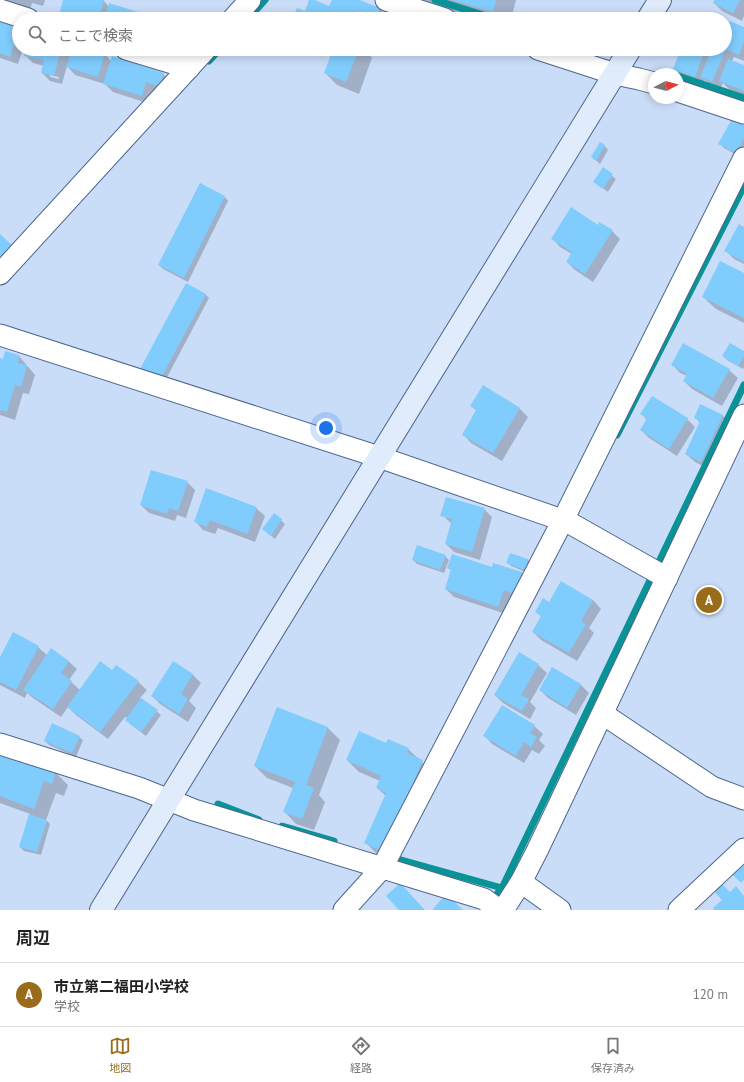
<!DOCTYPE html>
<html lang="ja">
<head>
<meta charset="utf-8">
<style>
	:root { --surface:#fff; --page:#f2f2f2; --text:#222; --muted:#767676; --line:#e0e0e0; --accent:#986c1b }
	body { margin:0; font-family:"PT Sans","Noto Sans JP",sans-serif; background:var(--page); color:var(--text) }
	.compass { position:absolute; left:648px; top:68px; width:36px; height:36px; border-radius:50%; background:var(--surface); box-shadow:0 2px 10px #0003; rotate:83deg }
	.you { position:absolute; left:326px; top:428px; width:14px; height:14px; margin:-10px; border:3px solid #fff; border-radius:50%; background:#1a73e8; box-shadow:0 0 0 6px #1a73e833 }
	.badge { display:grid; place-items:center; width:26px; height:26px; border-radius:50%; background:var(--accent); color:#fff; font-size:13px; font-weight:700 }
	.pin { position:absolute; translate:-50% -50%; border:2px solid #fff; box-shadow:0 1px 4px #0006 }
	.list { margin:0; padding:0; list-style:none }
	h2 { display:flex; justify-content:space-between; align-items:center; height:52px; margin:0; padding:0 16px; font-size:17px }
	h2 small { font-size:13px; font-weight:400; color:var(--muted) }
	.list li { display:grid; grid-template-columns:26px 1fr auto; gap:12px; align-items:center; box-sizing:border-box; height:64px; padding:0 16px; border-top:1px solid var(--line) }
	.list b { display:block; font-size:15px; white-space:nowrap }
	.list p { margin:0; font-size:13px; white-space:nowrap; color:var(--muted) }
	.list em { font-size:13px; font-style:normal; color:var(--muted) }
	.icon { flex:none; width:22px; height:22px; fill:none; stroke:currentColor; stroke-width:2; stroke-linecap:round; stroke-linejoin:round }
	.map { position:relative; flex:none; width:744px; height:910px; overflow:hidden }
	.search { position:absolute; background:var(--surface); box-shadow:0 2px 10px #0003; left:12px; right:12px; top:12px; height:44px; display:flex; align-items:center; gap:10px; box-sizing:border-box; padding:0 14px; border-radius:22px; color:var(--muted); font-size:15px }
	.sheet { height:116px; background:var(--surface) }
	nav { display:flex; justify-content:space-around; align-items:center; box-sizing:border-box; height:56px; border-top:1px solid var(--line); background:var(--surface); font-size:11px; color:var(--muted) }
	nav a { display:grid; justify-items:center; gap:2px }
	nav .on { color:var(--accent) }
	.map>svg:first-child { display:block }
</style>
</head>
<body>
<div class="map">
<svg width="744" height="910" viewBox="0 0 744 910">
	<rect width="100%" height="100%" fill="#caddf8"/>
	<!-- shadow -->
	<g fill="#0003" fill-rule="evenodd">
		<path d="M 1,0 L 45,0 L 43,6 L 32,3 L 30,11 Z"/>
		<path d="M 64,0 L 100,0 L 104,1 L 109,7 L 110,4 L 148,16 L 151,19 L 61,19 L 59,17 Z"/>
		<path d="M 310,0 L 330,7 L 333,0 L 357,0 L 380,9 L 390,19 L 293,19 L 305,13 Z"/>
		<path d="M 412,0 L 516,0 L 511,19 L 480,19 Z"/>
		<path d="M 715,0 L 744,0 L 744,16 L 742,21 L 722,11 L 714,3 Z"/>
		<path d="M 0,22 L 19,29 L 19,49 L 23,49 L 18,64 L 0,58 Z"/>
		<path d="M 744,28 L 744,61 L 734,57 L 732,61 L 744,66 L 744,95 L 729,89 L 723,83 L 720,89 L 710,85 L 705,80 L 703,85 L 683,77 L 674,68 L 682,49 L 702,49 L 710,56 L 712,49 L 725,49 L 725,30 Z"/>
		<path d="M 26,49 L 68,49 L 72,53 L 73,49 L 89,49 L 105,54 L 111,61 L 163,74 L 171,82 L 150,104 L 113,92 L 105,84 L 75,75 L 67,66 L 62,84 L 50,81 L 42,73 L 44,66 L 33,63 L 25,55 ZM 50,75 L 59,77 L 59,79 L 50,77 Z"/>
		<path d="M 152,49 L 195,49 L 190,64 Z"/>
		<path d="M 334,49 L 364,49 L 372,58 L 359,94 L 337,85 L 325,73 Z"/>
		<path d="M 744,127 L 744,149 L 740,157 L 724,148 L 720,144 Z"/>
		<path d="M 605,146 L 608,150 L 600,164 L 592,157 Z"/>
		<path d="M 603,169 L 616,179 L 608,192 L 594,182 Z"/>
		<path d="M 225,197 L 228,201 L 188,282 L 163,269 L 159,265 Z"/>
		<path d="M 598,226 L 612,231 L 620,239 L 593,282 L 575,270 L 567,262 L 572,254 L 560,247 L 552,238 Z"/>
		<path d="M 744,228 L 744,264 L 734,259 L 726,251 Z"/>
		<path d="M 744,275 L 744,323 L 716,309 L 703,297 Z"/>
		<path d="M 205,294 L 209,298 L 164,383 L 145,372 Z"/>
		<path d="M 6,352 L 19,356 L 35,375 L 29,394 L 23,393 L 15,420 L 0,415 L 0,359 L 4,360 Z"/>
		<path d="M 744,352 L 744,367 L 743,369 L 727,360 L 723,356 Z"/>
		<path d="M 672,364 L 729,370 L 738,378 L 722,406 L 692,389 L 684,381 L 687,376 L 680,373 Z"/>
		<path d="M 483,387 L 520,409 L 528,417 L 502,461 L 471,443 L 463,434 L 477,411 L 471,406 Z"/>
		<path d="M 642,414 L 687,419 L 695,427 L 677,456 L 649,438 L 641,430 L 647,420 Z"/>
		<path d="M 723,416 L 731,424 L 709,469 L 695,462 L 686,454 L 700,423 L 695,417 Z"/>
		<path d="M 187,482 L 195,490 L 186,518 L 177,515 L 175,521 L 149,513 L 141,505 Z"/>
		<path d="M 256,508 L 265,516 L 255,542 L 218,528 L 215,534 L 203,530 L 195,521 Z"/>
		<path d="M 484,509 L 492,517 L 480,560 L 454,552 L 446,544 L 452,524 L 442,515 Z"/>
		<path d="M 274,514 L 285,524 L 275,539 L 267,533 Z"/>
		<path d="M 445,556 L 449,560 L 444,573 L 417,564 L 413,560 Z"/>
		<path d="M 528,560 L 532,564 L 528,573 L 511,566 L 507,562 Z"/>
		<path d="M 448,568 L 493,568 L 521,573 L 529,581 L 506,614 L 454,597 L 446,589 L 452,571 Z"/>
		<path d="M 593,600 L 601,609 L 589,628 L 594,633 L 577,661 L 541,640 L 533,632 L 542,617 L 537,612 L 549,603 Z"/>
		<path d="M 38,647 L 47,655 L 68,661 L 77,669 L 69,680 L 80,690 L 112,672 L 117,666 L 138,682 L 147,690 L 140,698 L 161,715 L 146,736 L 130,724 L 128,718 L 125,717 L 108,739 L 76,715 L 68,707 L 61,717 L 33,698 L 27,693 L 25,698 L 0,685 L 0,659 Z"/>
		<path d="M 174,662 L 193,675 L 201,683 L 189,701 L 196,708 L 188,722 L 160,704 L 152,696 Z"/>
		<path d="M 538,665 L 547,673 L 530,702 L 536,708 L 530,719 L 503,703 L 495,695 Z"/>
		<path d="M 553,668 L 581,685 L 589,693 L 576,715 L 548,698 L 540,690 Z"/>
		<path d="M 277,708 L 328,728 L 340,740 L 319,795 L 325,802 L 314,830 L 296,824 L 284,811 L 293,788 L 267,778 L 255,766 Z"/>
		<path d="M 534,726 L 543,734 L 539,740 L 545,746 L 539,754 L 532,750 L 524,763 L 492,744 L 484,735 Z"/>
		<path d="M 79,737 L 83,740 L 76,757 L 49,745 L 45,741 Z"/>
		<path d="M 387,745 L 408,749 L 434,773 L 378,855 L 366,843 L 386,796 L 377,788 L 380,781 L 359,772 L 347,760 Z"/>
		<path d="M 0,755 L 56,773 L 68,785 L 64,796 L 56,793 L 46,820 L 50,824 L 41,855 L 24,851 L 20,847 L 30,814 L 0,803 Z"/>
	</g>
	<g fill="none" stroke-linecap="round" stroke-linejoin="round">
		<!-- stream -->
		<g stroke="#099396" stroke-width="7">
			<path d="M 435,0 L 496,19"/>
			<path d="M 248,19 L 265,0"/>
			<path d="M 209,61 L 220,49"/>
			<path d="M 664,72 L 670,74"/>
			<path d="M 678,76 L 744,98"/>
			<path d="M 617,435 L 744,186"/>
			<path d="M 218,804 L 259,820"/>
			<path d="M 282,826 L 334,841"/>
			<path d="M 394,858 L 502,888"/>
			<path d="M 491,901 L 502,888 L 744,385"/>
		</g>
	</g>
	<!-- building -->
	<g fill="#80ccfc">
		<path d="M 63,0 L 104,0 L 99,19 L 63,19 L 58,18 Z"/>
		<path d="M 309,0 L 315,0 L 329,6 L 332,0 L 360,0 L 380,8 L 376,19 L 292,19 L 297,8 L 305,11 Z"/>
		<path d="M 452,0 L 496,0 L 493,12 Z"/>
		<path d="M 714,0 L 740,0 L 733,13 L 713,3 Z"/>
		<path d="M 109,3 L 148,15 L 147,19 L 105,19 Z"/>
		<path d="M 0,21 L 19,28 L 10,57 L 0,53 Z"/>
		<path d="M 730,21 L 744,27 L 744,42 L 739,55 L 726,49 L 712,82 L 700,77 L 712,49 L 725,49 L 725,28 L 727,29 Z"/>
		<path d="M 25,49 L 61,49 L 54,76 L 41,73 L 44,60 L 24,56 Z"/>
		<path d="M 72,49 L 93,49 L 105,53 L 98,77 L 66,67 Z"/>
		<path d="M 160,49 L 185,49 L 182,56 Z"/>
		<path d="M 333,49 L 359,49 L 346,82 L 324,73 Z"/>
		<path d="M 681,49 L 705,49 L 695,77 L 673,69 Z"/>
		<path d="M 112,56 L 164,73 L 159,86 L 146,82 L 142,96 L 103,84 Z"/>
		<path d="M 728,59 L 744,65 L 744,91 L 719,81 Z"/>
		<path d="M 732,119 L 744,125 L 744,138 L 736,153 L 718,144 Z"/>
		<path d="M 600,142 L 605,145 L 596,161 L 591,157 Z"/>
		<path d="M 603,167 L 613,174 L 603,189 L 593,182 Z"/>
		<path d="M 200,183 L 225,196 L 184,278 L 158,265 Z"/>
		<path d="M 571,207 L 598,225 L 599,222 L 613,230 L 585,274 L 566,262 L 572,252 L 551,239 Z"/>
		<path d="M 739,224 L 744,227 L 744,262 L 724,251 Z"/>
		<path d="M 0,234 L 13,246 L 0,261 Z"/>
		<path d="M 720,261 L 744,273 L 744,318 L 702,297 Z"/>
		<path d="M 186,283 L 206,294 L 160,380 L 140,369 Z"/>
		<path d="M 683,343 L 730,369 L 713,398 L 683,381 L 687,374 L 671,365 Z"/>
		<path d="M 730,343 L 744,351 L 744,357 L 738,366 L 722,356 Z"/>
		<path d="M 5,351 L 19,355 L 18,363 L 27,365 L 21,387 L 15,385 L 7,412 L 0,410 L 0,358 L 3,359 Z"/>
		<path d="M 483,385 L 520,408 L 493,453 L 462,435 L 476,410 L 470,406 Z"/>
		<path d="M 652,396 L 688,418 L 669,449 L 640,430 L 647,418 L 640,414 Z"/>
		<path d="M 700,404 L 723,415 L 701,462 L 685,454 L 700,421 L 694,418 Z"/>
		<path d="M 151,470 L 188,481 L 178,511 L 169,508 L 167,514 L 140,505 Z"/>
		<path d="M 206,488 L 257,507 L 247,534 L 210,520 L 207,527 L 194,522 Z"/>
		<path d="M 446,497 L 485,508 L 472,552 L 445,544 L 452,519 L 440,516 Z"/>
		<path d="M 274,513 L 282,519 L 271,536 L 262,529 Z"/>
		<path d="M 417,545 L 446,555 L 440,570 L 412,560 Z"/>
		<path d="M 510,553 L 528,559 L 525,570 L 506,563 Z"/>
		<path d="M 452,554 L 492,567 L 493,563 L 522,572 L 515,594 L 504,590 L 498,607 L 445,589 L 451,569 L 447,568 Z"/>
		<path d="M 561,581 L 593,600 L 581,621 L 586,624 L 569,653 L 532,632 L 541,616 L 535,612 L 543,598 L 549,602 Z"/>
		<path d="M 13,632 L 39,646 L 16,690 L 0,682 L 0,657 Z"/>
		<path d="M 51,648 L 69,661 L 61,673 L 72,681 L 53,709 L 23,690 Z"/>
		<path d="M 519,652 L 539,664 L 521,695 L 529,699 L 522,711 L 494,695 Z"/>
		<path d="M 100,661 L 112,670 L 116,665 L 139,681 L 100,732 L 67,707 Z"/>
		<path d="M 173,661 L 193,674 L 181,694 L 188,699 L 179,714 L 151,696 Z"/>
		<path d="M 552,667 L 581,684 L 567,708 L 539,690 Z"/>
		<path d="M 141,698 L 158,710 L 141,732 L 125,720 Z"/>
		<path d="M 502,705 L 535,725 L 530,733 L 537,737 L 531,747 L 524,742 L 516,756 L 483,736 Z"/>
		<path d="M 277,707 L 328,727 L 306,785 L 314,788 L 302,819 L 283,812 L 295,782 L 254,766 Z"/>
		<path d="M 52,723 L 80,736 L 72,753 L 44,741 Z"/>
		<path d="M 359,731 L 386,743 L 388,739 L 409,748 L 407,753 L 423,760 L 383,852 L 364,843 L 386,793 L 376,788 L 381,776 L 346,760 Z"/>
		<path d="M 0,751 L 56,772 L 52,784 L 44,781 L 34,809 L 0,796 Z"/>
		<path d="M 29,814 L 47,820 L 37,852 L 19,847 Z"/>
		<path d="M 741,863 L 744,866 L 744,880 L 741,883 L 731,873 Z"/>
		<path d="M 719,881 L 730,892 L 736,886 L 744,896 L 744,910 L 714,910 L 713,908 L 722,900 L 711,888 Z"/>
		<path d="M 400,883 L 425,910 L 399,910 L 386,896 Z"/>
		<path d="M 446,894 L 463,910 L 434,910 L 433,909 Z"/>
	</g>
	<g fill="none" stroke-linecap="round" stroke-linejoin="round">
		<defs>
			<g id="street">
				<path d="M 386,0 L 445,19"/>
				<path d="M 0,10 L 28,19"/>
				<path d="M 233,19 L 250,0"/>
				<path d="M 126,49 L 189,68"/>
				<path d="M 538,49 L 615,74 L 639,79 L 654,83"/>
				<path d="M 678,91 L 744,113"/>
				<path d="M 0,274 L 206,49"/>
				<path d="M 0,335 L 379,457 L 568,522 L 667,578"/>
				<path d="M 603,714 L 712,787 L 744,799"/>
				<path d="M 0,744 L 139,788 L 194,810 L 484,899 L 499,910"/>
				<path d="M 521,882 L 560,910"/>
				<path d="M 344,910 L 382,868 L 563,520 L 744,158"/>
				<path d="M 503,910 L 521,882 L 537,851 L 744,415"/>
				<path d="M 679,910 L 744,849"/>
			</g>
			<g id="secondary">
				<path d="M 648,19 L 660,0"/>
				<path d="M 101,910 L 630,49"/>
			</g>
		</defs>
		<!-- street casing -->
		<use href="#street" stroke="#4b668e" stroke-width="23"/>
		<!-- secondary casing -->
		<use href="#secondary" stroke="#4b668e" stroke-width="24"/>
		<!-- street -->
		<use href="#street" stroke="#fff" stroke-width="21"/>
		<!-- secondary -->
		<use href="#secondary" stroke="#e0ecfc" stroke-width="22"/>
	</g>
</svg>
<svg class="compass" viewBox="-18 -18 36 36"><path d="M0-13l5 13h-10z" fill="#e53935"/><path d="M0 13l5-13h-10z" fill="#767676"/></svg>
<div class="you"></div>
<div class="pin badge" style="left:709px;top:600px">A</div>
<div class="search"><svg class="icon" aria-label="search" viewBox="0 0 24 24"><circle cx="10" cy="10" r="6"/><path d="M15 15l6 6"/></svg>ここで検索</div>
</div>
<section class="sheet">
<h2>周辺<small></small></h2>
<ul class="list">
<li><span class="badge">A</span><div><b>市立第二福田小学校</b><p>学校</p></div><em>120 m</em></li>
</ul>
</section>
<nav>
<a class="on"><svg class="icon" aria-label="map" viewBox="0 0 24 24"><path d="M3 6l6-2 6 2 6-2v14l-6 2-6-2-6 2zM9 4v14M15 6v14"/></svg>地図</a>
<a><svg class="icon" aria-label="directions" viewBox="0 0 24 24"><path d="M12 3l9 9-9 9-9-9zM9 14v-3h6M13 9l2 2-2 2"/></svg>経路</a>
<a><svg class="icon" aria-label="saved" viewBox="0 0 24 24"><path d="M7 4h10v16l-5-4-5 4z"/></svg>保存済み</a>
</nav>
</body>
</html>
